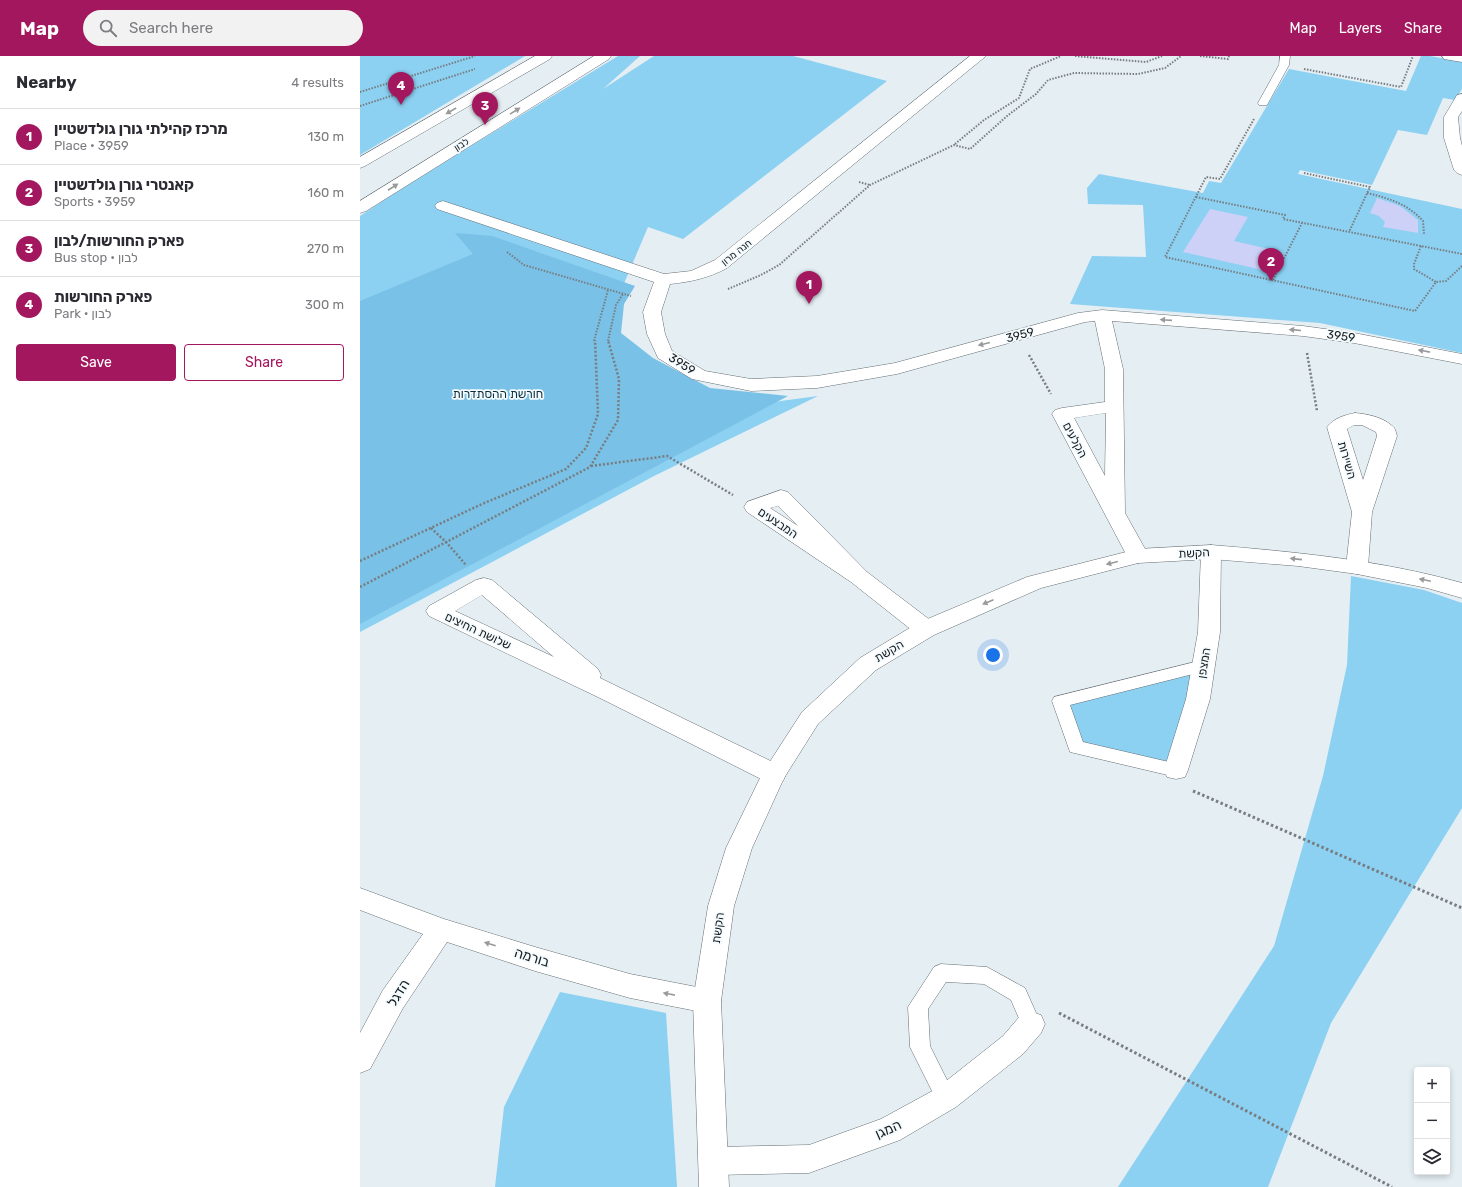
<!DOCTYPE html>
<html lang="en">
<head>
<meta charset="utf-8">
<style>
	:root { --surface:#fff; --page:#f2f2f3; --text:#2b2b33; --muted:#7c7c81; --line:#e1e1e2; --accent:#a3175f }
	body { margin:0; font-family:Rubik,Heebo,sans-serif; background:var(--page); color:var(--text) }
	.controls { position:absolute; right:12px; bottom:12px; display:grid; overflow:hidden; border-radius:4px; box-shadow:0 2px 6px #0003 }
	.controls button { width:36px; height:36px; display:grid; place-items:center; padding:0; border:0; border-bottom:1px solid var(--line); background:var(--surface); color:var(--text); font:20px sans-serif }
	.you { position:absolute; left:633px; top:599px; width:14px; height:14px; margin:-10px; border:3px solid #fff; border-radius:50%; background:#1a73e8; box-shadow:0 0 0 6px #1a73e833 }
	.badge { display:grid; place-items:center; width:26px; height:26px; border-radius:50%; background:var(--accent); color:#fff; font-size:13px; font-weight:700 }
	.pin { position:absolute; translate:-50% -33px; filter:drop-shadow(0 1px 2px #0008) }
	.pin::after { content:''; position:absolute; top:21px; width:14px; height:12px; background:inherit; clip-path:polygon(0 0,100% 0,50% 100%) }
	.list { margin:0; padding:0; list-style:none }
	h2 { display:flex; justify-content:space-between; align-items:center; height:52px; margin:0; padding:0 16px; font-size:17px }
	h2 small { font-size:13px; font-weight:400; color:var(--muted) }
	.list li { display:grid; grid-template-columns:26px 1fr auto; gap:12px; align-items:center; box-sizing:border-box; height:56px; padding:0 16px; border-top:1px solid var(--line) }
	.list b { display:block; font-size:15px; white-space:nowrap }
	.list p { margin:0; font-size:13px; white-space:nowrap; color:var(--muted) }
	.list em { font-size:13px; font-style:normal; color:var(--muted) }
	.actions { display:flex; gap:8px; padding:12px 16px }
	.actions a { flex:1; padding:9px 0; border:1px solid var(--accent); border-radius:4px; text-align:center; font-size:14px; color:var(--accent) }
	.actions .main { background:var(--accent); color:#fff }
	.icon { flex:none; width:22px; height:22px; fill:none; stroke:currentColor; stroke-width:2; stroke-linecap:round; stroke-linejoin:round }
	.map { position:relative; flex:none; width:1102px; height:1131px; overflow:hidden }
	header { display:flex; align-items:center; gap:24px; box-sizing:border-box; height:56px; padding:0 20px; background:var(--accent); color:#fff }
	header strong { font-size:19px }
	nav { display:flex; gap:22px; margin-inline-start:auto; font-size:14px }
	.search { width:280px; height:36px; background:var(--page); display:flex; align-items:center; gap:10px; box-sizing:border-box; padding:0 14px; border-radius:22px; color:var(--muted); font-size:15px }
	main { display:flex }
	aside { flex:1; background:var(--surface) }
	.map>svg:first-child { display:block }
</style>
</head>
<body>
<header>
<strong>Map</strong>
<div class="search"><svg class="icon" aria-label="search" viewBox="0 0 24 24"><circle cx="10" cy="10" r="6"/><path d="M15 15l6 6"/></svg>Search here</div>
<nav><a>Map</a><a>Layers</a><a>Share</a></nav>
</header>
<main>
<aside>
<h2>Nearby<small>4 results</small></h2>
<ul class="list">
<li><span class="badge">1</span><div><b>מרכז קהילתי גורן גולדשטיין</b><p>Place · 3959</p></div><em>130 m</em></li>
<li><span class="badge">2</span><div><b>קאנטרי גורן גולדשטיין</b><p>Sports · 3959</p></div><em>160 m</em></li>
<li><span class="badge">3</span><div><b>פארק החורשות/לבון</b><p>Bus stop · לבון</p></div><em>270 m</em></li>
<li><span class="badge">4</span><div><b>פארק החורשות</b><p>Park · לבון</p></div><em>300 m</em></li>
</ul>
<div class="actions"><a class="main">Save</a><a>Share</a></div>
</aside>
<div class="map">
<svg width="1102" height="1131" viewBox="0 0 1102 1131">
	<rect width="100%" height="100%" fill="#e4eef3"/>
	<!-- green -->
	<g fill="#8cd0f2">
		<path d="M 0,0 L 165,0 L 0,99 Z"/>
		<path d="M 258,0 L 280,0 L 243,33 L 294,0 L 433,0 L 527,25 L 323,183 L 288,171 L 260,237 L 245,290 L 390,349 L 458,340 L 294,420 L 0,576 L 0,160 L 45,130 Z"/>
		<path d="M 1061,0 L 1070,0 L 1102,6 L 1102,33 L 1095,44 L 1083,42 L 1067,79 L 1038,74 L 1012,129 L 940,114 L 938,118 L 1102,153 L 1102,297 L 960,267 L 710,248 L 732,200 L 786,201 L 783,149 L 728,148 L 727,132 L 739,118 L 843,137 L 849,125 L 861,127 L 929,13 L 1046,35 Z"/>
		<path d="M 991,520 L 1064,534 L 1102,547 L 1102,752 L 971,967 L 908,1131 L 758,1131 L 914,890 L 963,720 L 987,609 Z"/>
		<path d="M 843,610 L 816,714 L 716,691 L 700,645 Z"/>
		<path d="M 200,936 L 306,957 L 317,1131 L 135,1131 L 144,1051 Z"/>
	</g>
	<!-- forest -->
	<path fill="#79c1e6" d="M 95,177 L 132,180 L 275,230 L 264,248 L 261,277 L 293,302 L 350,332 L 428,340 L 0,568 L 0,245 L 113,198 Z"/>
	<!-- water -->
	<g fill="#cdd0f7">
		<path d="M 1017,142 L 1040,150 L 1058,164 L 1058,177 L 1023,171 L 1025,166 L 1019,160 L 1010,157 Z"/>
		<path d="M 850,153 L 888,161 L 874,185 L 918,195 L 907,215 L 823,196 Z"/>
	</g>
	<g fill="none" stroke-linecap="round" stroke-linejoin="round">
		<defs>
			<g id="lane">
				<path d="M 920,0 L 930,0 L 929,9 L 907,49 L 899,49 L 898,47 L 919,9 Z"/>
				<path d="M 843,604 L 849,606 L 851,610 L 849,614 L 710,649 L 723,686 L 822,709 L 825,714 L 822,719 L 816,721 L 710,696 L 692,645 L 694,641 Z"/>
				<path d="M 581,908 L 627,911 L 665,932 L 681,968 L 678,974 L 671,977 L 664,974 L 651,944 L 624,928 L 586,926 L 568,953 L 570,990 L 596,1042 L 593,1049 L 586,1052 L 579,1049 L 550,991 L 548,951 L 574,911 Z"/>
			</g>
			<g id="street">
				<path d="M 610,0 L 626,0 L 367,212 C 349,222 330,226 310,228 L 301,256 L 305,278 L 312,295 L 345,315 L 391,323 L 457,320 L 535,307 L 718,257 L 742,254 L 943,270 L 994,277 L 1102,298 L 1102,308 L 994,287 L 943,280 L 752,265 L 763,313 L 765,457 L 789,500 L 785,505 L 778,507 L 771,505 L 767,500 L 692,358 L 695,354 L 702,352 L 745,346 L 745,313 L 735,265 L 725,266 L 537,318 L 457,332 L 391,335 L 332,323 L 298,302 L 287,278 L 283,256 L 294,226 L 77,153 L 75,150 L 77,147 L 83,145 L 89,147 L 304,218 L 331,215 L 355,204 ZM 746,357 L 745,420 L 714,362 Z"/>
				<path d="M 1082,0 L 1102,0 L 1102,6 L 1084,3 Z"/>
				<path d="M 1102,38 L 1102,55 L 1098,61 L 1100,82 L 1102,90 L 1102,119 L 1097,117 L 1094,114 L 1084,82 L 1084,61 L 1097,39 Z"/>
				<path d="M 995,357 C 1007,358 1022,361 1031,369 C 1035,371 1036,376 1037,380 L 1012,456 L 1008,511 L 1005,516 L 997,518 L 989,516 L 986,511 L 992,456 L 967,371 C 974,362 985,359 995,357 ZM 994,369 L 1002,369 L 1016,376 L 1017,380 L 1003,424 L 987,373 Z"/>
				<path d="M 421,434 L 428,436 L 507,516 L 574,567 L 577,573 L 574,579 L 566,581 L 558,579 L 491,526 L 387,456 L 384,451 L 387,446 ZM 418,450 L 438,470 L 410,452 Z"/>
				<path d="M 851,489 L 858,491 L 861,496 L 860,576 L 850,643 L 828,714 L 825,721 L 816,723 L 807,721 L 804,714 L 826,643 L 838,576 L 841,496 L 844,491 Z"/>
				<path d="M 124,522 L 132,524 L 238,613 L 241,619 L 240,622 L 423,711 L 426,718 L 423,725 L 414,727 L 405,725 L 244,644 L 69,560 L 66,555 L 69,550 L 116,524 ZM 122,539 L 194,601 L 95,555 Z"/>
				<path d="M 0,832 L 84,863 L 175,891 L 270,918 L 347,933 L 357,936 L 361,945 L 357,954 L 347,957 L 270,942 L 175,915 L 87,886 L 43,952 L 10,1013 L 0,1017 L 0,977 L 23,934 L 63,878 L 0,854 Z"/>
				<path d="M 671,956 L 681,959 L 685,968 L 681,977 L 663,998 L 596,1051 L 540,1084 L 449,1117 L 354,1119 L 343,1115 L 339,1105 L 343,1095 L 354,1091 L 449,1089 L 521,1063 L 576,1033 L 643,980 L 661,959 Z"/>
			</g>
			<g id="secondary">
				<path d="M 175,0 L 192,0 L 190,3 L 5,110 L 0,112 L 0,101 Z"/>
				<path d="M 234,0 L 251,0 L 249,3 L 6,155 L 0,157 L 0,145 Z"/>
				<path d="M 851,489 C 936,496 1020,504 1102,527 L 1102,542 L 1067,532 L 997,518 L 938,510 L 851,503 L 778,507 L 681,532 L 574,579 L 516,614 L 458,668 L 424,722 L 392,792 L 374,850 L 361,945 L 369,1131 L 339,1131 L 333,945 L 348,850 L 366,792 L 402,718 L 442,656 L 500,602 L 558,567 L 667,521 L 778,493 Z"/>
			</g>
		</defs>
		<!-- lane casing -->
		<use href="#lane" stroke="#666f73" stroke-width="1"/>
		<!-- street casing -->
		<use href="#street" stroke="#666f73" stroke-width="1"/>
		<!-- secondary casing -->
		<use href="#secondary" stroke="#666f73" stroke-width="1"/>
		<!-- path-far2 -->
		<g stroke="#777d81" stroke-width="2" stroke-dasharray="1.5 1.5" stroke-linecap="butt">
			<path d="M 715,0 L 786,6 L 802,0"/>
			<path d="M 840,0 L 868,3 L 869,0"/>
			<path d="M 944,13 L 1041,31 L 1053,0"/>
			<path d="M 0,36 L 115,0"/>
			<path d="M 0,50 L 115,13"/>
			<path d="M 894,63 L 860,123 L 846,121 L 805,201 L 1055,255 L 1076,226 L 1086,225 L 1102,210"/>
			<path d="M 595,88 L 624,64 L 659,42 L 670,13 L 701,0"/>
			<path d="M 944,117 L 1010,131 L 989,176"/>
			<path d="M 499,126 L 510,129"/>
			<path d="M 1007,137 C 1028,142 1048,148 1063,165 L 1064,178"/>
			<path d="M 836,141 L 925,159 L 923,163 L 1102,198"/>
			<path d="M 1061,190 L 1054,208 L 1054,213 L 1076,226"/>
			<path d="M 147,196 L 164,209 L 271,240"/>
			<path d="M 913,224 L 942,167"/>
			<path d="M 368,233 L 401,219 L 419,209 L 510,129 L 594,89 L 610,93 L 647,60 L 676,38 L 688,24 L 714,17 L 778,18 L 805,12 L 821,0"/>
			<path d="M 234,285 L 248,234"/>
			<path d="M 248,285 L 256,249 L 263,238"/>
		</g>
		<!-- path-far1 -->
		<g stroke="#777d81" stroke-width="2.5" stroke-dasharray="2 2" stroke-linecap="butt">
			<path d="M 947,297 L 957,355"/>
			<path d="M 669,299 L 691,338"/>
			<path d="M 231,410 L 307,400 L 373,439"/>
			<path d="M 71,472 L 86,486 L 106,509"/>
			<path d="M 0,505 L 122,448 L 206,413 L 226,392 L 238,358 L 235,284"/>
			<path d="M 0,531 L 230,411 L 258,364 L 259,323 L 248,284"/>
		</g>
		<!-- path -->
		<g stroke="#777d81" stroke-width="3" stroke-dasharray="2.5 2.5" stroke-linecap="butt">
			<path d="M 833,735 L 1102,852"/>
			<path d="M 699,957 L 1032,1131"/>
		</g>
		<!-- lane -->
		<use href="#lane" fill="#fff" fill-rule="evenodd"/>
		<!-- street -->
		<use href="#street" fill="#fff" fill-rule="evenodd"/>
		<!-- secondary -->
		<use href="#secondary" fill="#fff" fill-rule="evenodd"/>
	</g>
	<!-- one-way arrows -->
	<defs><path id="oneway-solid" d="M-6-.8H1V-3.2L6.5 0L1 3.2V.8H-6Z"/></defs>
	<g fill="#989a9b">
		<use href="#oneway-solid" transform="translate(91 55) rotate(150)"/>
		<use href="#oneway-solid" transform="translate(155 55) rotate(-32)"/>
		<use href="#oneway-solid" transform="translate(33 131) rotate(-33)"/>
		<use href="#oneway-solid" transform="translate(806 264) rotate(-176)"/>
		<use href="#oneway-solid" transform="translate(935 274) rotate(-175)"/>
		<use href="#oneway-solid" transform="translate(624 288) rotate(166)"/>
		<use href="#oneway-solid" transform="translate(1064 295) rotate(-169)"/>
		<use href="#oneway-solid" transform="translate(936 503) rotate(-174)"/>
		<use href="#oneway-solid" transform="translate(752 507) rotate(166)"/>
		<use href="#oneway-solid" transform="translate(1065 524) rotate(-168)"/>
		<use href="#oneway-solid" transform="translate(628 546) rotate(157)"/>
		<use href="#oneway-solid" transform="translate(130 888) rotate(-162)"/>
		<use href="#oneway-solid" transform="translate(309 938) rotate(-169)"/>
	</g>
	<g text-anchor="middle" stroke-width="3.5" stroke-linejoin="round" paint-order="stroke">
		<!-- far-street labels -->
		<g font-size="10" fill="#1b1e20" stroke="#f3fbff">
			<text transform="translate(101 88) rotate(-32)" y="4">לבון</text>
			<text transform="translate(376 196) rotate(-38)" y="4">חנה מרון</text>
		</g>
		<!-- street labels -->
		<g font-size="12" fill="#1b1e20" stroke="#f3fbff">
			<text transform="translate(660 279) rotate(-15)" y="4">3959</text>
			<text transform="translate(981 280) rotate(8)" y="4">3959</text>
			<text transform="translate(322 308) rotate(32)" y="4">3959</text>
			<text transform="translate(715 384) rotate(62)" y="4">הקלעים</text>
			<text transform="translate(987 404) rotate(74)" y="4">השיירות</text>
			<text transform="translate(418 467) rotate(34)" y="4">המבצעים</text>
			<text transform="translate(834 497) rotate(-3)" y="4">הקשת</text>
			<text transform="translate(118 575) rotate(25)" y="4">שלושת החיצים</text>
			<text transform="translate(529 595) rotate(-31)" y="4">הקשת</text>
			<text transform="translate(844 607) rotate(-81)" y="4">המצפן</text>
			<text transform="translate(358 872) rotate(-82)" y="4">הקשת</text>
		</g>
		<!-- park labels -->
		<g font-size="12" fill="#0b2d3c" stroke="#f3fbff">
			<text x="138" y="342">חורשת ההסתדרות</text>
		</g>
		<!-- near-street labels -->
		<g font-size="14" fill="#1b1e20" stroke="#f3fbff">
			<text transform="translate(172 901) rotate(17)" y="5">בורמה</text>
			<text transform="translate(38 937) rotate(-58)" y="5">הדגל</text>
			<text transform="translate(528 1073) rotate(-24)" y="5">המגן</text>
		</g>
	</g>
</svg>
<div class="controls">
<button>+</button>
<button>−</button>
<button><svg class="icon" aria-label="layers" viewBox="0 0 24 24"><path d="M12 4l9 5-9 5-9-5zM3 14l9 5 9-5"/></svg></button>
</div>
<div class="you"></div>
<div class="pin badge" style="left:449px;top:248px">1</div>
<div class="pin badge" style="left:911px;top:225px">2</div>
<div class="pin badge" style="left:125px;top:69px">3</div>
<div class="pin badge" style="left:41px;top:49px">4</div>
</div>
</main>
</body>
</html>
